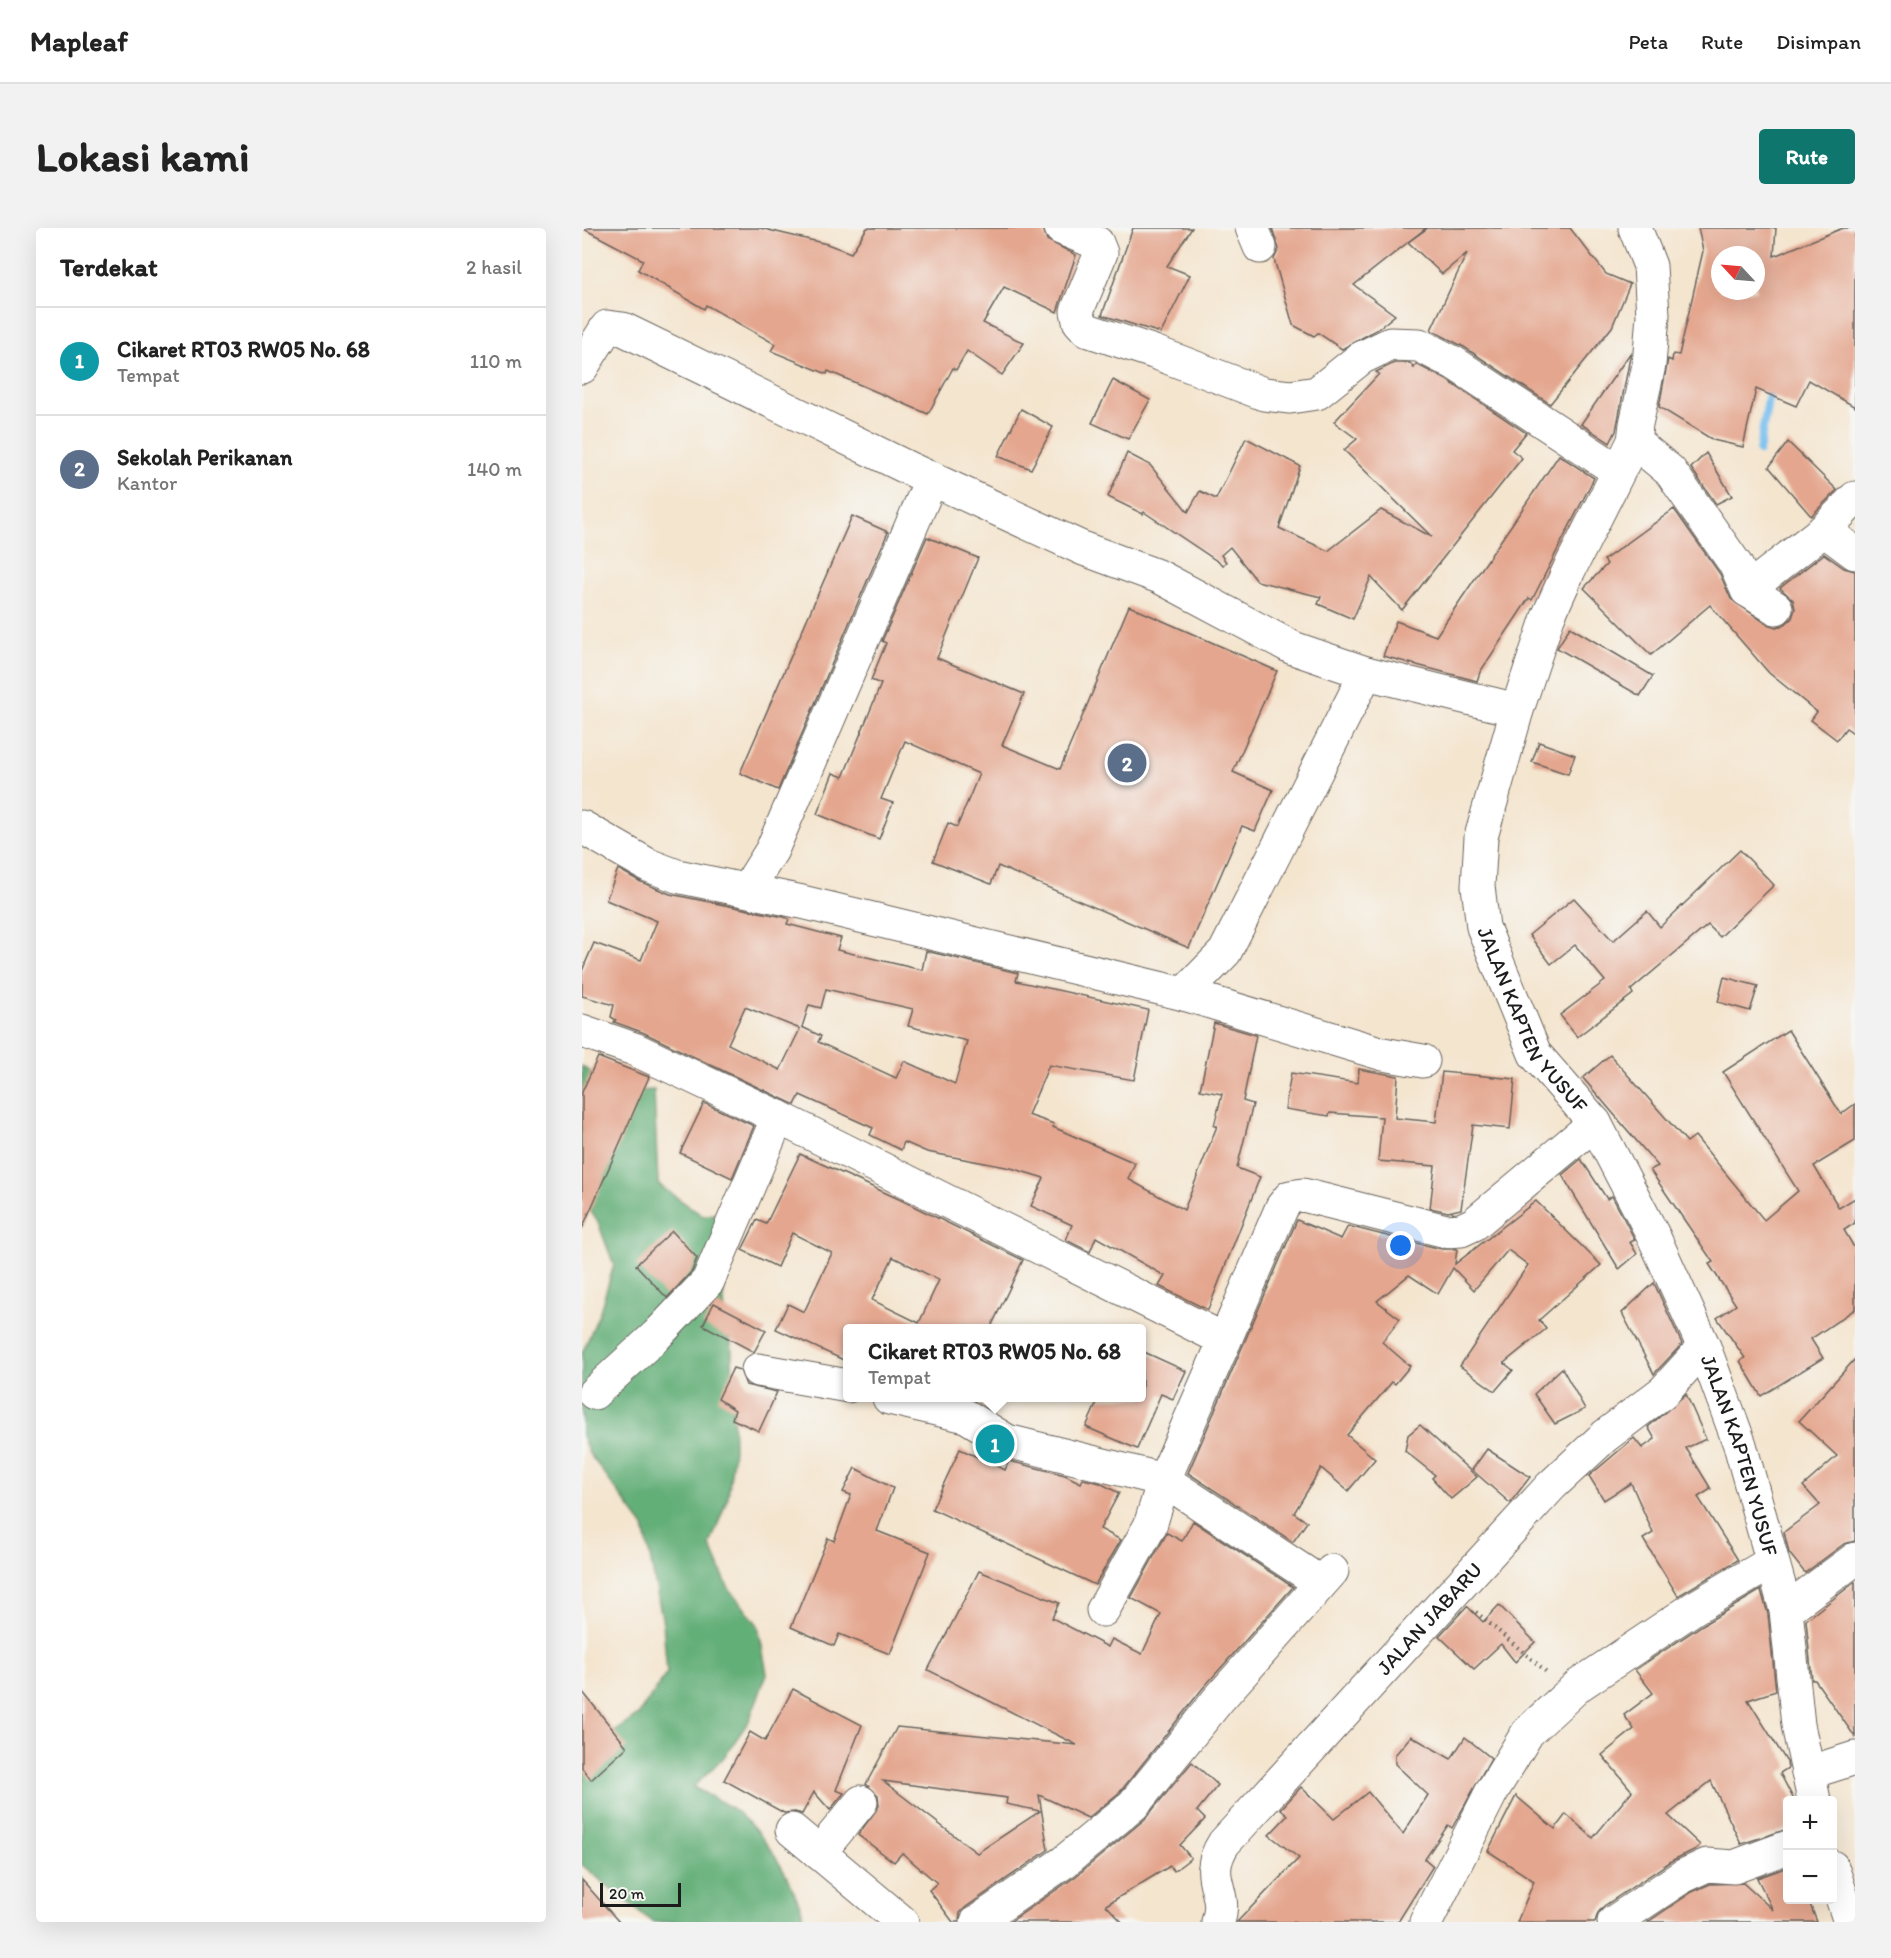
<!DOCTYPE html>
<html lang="id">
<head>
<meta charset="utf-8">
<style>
	:root { --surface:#fff; --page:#f2f2f2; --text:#222; --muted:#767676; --line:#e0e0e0; --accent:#0f766e }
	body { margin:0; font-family:Itim,sans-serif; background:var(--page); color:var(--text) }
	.controls { position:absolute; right:18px; bottom:18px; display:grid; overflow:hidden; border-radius:6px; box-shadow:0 6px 24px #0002 }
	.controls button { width:54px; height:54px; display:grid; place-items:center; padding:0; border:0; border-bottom:2px solid var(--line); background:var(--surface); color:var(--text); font:30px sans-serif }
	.compass { position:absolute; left:1129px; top:18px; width:54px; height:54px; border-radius:50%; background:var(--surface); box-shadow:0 6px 24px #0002; rotate:296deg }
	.scale { position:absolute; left:18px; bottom:15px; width:81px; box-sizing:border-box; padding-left:6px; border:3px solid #1c1c1c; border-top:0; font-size:16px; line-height:21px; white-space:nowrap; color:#1c1c1c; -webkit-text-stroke:4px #f6f6f2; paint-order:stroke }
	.you { position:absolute; left:819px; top:1018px; width:21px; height:21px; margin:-15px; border:4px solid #fff; border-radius:50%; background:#1a73e8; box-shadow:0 0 0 9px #1a73e833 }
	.badge { display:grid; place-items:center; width:39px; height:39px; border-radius:50%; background:var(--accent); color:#fff; font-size:20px; font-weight:700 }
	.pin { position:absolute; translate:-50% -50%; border:3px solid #fff; box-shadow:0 2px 6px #0006 }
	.popup { position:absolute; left:261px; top:1096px; width:303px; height:78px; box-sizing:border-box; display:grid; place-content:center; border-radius:6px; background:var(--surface); filter:drop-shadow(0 2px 4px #0005); font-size:20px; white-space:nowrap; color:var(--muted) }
	.popup b { font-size:22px; color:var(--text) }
	.popup::after { content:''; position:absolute; left:50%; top:100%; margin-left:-12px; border:12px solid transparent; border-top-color:var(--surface) }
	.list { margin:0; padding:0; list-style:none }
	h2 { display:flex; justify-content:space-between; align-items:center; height:78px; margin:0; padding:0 24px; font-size:26px }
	h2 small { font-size:20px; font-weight:400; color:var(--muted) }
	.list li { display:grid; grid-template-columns:39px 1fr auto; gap:18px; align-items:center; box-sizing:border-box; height:108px; padding:0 24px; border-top:2px solid var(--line) }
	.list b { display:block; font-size:22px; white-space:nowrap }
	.list p { margin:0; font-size:20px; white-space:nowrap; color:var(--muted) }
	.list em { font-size:20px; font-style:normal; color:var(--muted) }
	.map { position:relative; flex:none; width:1273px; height:1694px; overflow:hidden; border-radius:6px }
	header { display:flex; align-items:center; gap:36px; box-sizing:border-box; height:84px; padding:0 30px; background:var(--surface); border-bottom:2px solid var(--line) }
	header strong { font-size:28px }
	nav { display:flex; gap:33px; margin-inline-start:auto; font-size:21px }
	.intro { display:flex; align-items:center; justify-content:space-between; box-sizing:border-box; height:144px; padding:0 36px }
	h1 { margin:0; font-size:42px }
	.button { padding:15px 27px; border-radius:6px; background:var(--accent); color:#fff; font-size:21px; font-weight:700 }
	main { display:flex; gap:36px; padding:0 36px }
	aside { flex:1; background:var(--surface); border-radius:6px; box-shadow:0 6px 24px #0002 }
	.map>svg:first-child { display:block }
</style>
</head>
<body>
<header>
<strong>Mapleaf</strong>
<nav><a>Peta</a><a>Rute</a><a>Disimpan</a></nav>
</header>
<div class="intro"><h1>Lokasi kami</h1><a class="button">Rute</a></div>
<main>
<aside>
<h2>Terdekat<small>2 hasil</small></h2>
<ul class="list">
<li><span class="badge" style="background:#0f9aa8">1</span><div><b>Cikaret RT03 RW05 No. 68</b><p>Tempat</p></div><em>110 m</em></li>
<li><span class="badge" style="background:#5c6f8a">2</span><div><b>Sekolah Perikanan</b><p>Kantor</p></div><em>140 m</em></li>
</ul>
</aside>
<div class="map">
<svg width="1273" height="1694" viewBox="0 0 1273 1694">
	<rect width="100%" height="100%" fill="#f6f6f2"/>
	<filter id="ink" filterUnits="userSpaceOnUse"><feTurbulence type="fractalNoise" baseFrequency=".0167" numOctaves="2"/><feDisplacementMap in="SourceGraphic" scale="12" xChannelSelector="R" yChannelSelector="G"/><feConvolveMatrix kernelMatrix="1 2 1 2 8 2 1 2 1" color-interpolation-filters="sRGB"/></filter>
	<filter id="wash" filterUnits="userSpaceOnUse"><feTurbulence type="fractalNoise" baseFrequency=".008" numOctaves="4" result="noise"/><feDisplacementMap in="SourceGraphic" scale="24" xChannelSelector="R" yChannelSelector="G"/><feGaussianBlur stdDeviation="1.35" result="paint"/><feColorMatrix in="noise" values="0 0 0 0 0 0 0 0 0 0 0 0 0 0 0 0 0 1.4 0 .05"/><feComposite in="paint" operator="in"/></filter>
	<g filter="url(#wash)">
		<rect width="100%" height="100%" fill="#f4e5cf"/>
		<!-- forest -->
		<path fill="#63af78" stroke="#40664a" stroke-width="1.5" d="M 0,838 L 36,864 L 72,862 L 76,956 L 121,988 L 148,983 L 140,1028 L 142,1076 L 150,1122 L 152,1222 L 146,1269 L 128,1317 L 146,1359 L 176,1397 L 185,1446 L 167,1493 L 142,1529 L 111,1559 C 125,1567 143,1574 155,1584 C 189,1613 210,1653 224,1694 L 70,1694 L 0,1637 L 0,1517 L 14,1517 L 56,1487 L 85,1445 L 81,1395 L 62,1299 L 6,1224 L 0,1207 L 0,1126 L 18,1083 L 32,1037 L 15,992 L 0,972 Z"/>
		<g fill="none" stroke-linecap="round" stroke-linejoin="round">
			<!-- stream -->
			<path stroke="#77bfef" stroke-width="8" d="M 1177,223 L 1189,155"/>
		</g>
		<g id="blocks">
			<!-- building -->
			<g fill="#e4a68e" fill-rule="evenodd">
				<path d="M 0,0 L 178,0 L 245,16 L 269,25 L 285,0 L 461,0 L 465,12 L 494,27 L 475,84 L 422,59 L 401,95 L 442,115 L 420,147 L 385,123 L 374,142 L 371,140 L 346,186 L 246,143 L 245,146 L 189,123 L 193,116 L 124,77 L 122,81 L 56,42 L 61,32 Z"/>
				<path d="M 551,0 L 610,0 L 585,38 L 608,47 L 579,105 L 520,87 Z"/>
				<path d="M 690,0 L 844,0 L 772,57 L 813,87 L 796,101 L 760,121 L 736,105 L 732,108 L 711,97 L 692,31 L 697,21 Z"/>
				<path d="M 846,0 L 988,0 L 1024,46 L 1048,56 L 1030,99 L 968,176 L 882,119 L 849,102 L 885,25 L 860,46 L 826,14 Z"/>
				<path d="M 1116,0 L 1194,0 L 1192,28 L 1261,0 L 1273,0 L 1273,179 L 1227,152 L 1214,178 L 1174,161 L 1161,219 L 1131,212 L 1077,179 L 1086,131 L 1090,133 L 1091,126 L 1097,127 L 1121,23 ZM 1138,27 L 1174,27 L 1174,63 L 1138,63 Z"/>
				<path d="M 1049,124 L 1034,203 L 1028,215 L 999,196 Z"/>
				<path d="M 812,135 L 828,135 L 832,140 L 834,136 L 863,151 L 944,205 L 930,222 L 940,230 L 820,382 L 789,349 L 771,391 L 736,376 L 739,369 L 675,353 L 648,319 L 639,327 L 644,334 L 641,337 L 562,284 L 561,286 L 526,269 L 545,225 L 568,237 L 606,284 L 618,263 L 634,271 L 664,210 L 718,238 L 697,300 L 746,323 L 799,282 L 850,309 L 762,222 L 775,211 L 752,194 L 797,146 L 794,144 Z"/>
				<path d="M 531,152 L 568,172 L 546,211 L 510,195 Z"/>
				<path d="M 439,181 L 471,199 L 449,241 L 416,228 Z"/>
				<path d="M 1206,214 L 1255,262 L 1229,288 L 1187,239 Z"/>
				<path d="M 1124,225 L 1150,268 L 1134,276 L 1109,240 Z"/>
				<path d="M 977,227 L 1012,250 L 950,372 L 947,370 L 898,444 L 895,453 L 801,428 L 814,393 L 854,408 Z"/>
				<path d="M 1092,281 L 1138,346 L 1149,371 L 1185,396 L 1194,399 L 1202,397 L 1210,390 L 1213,381 L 1211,372 L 1198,360 L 1242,326 L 1262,340 L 1273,343 L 1273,506 L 1264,500 L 1255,512 L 1229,492 L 1235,484 L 1187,445 L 1128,377 L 1069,427 L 1002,360 L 1025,336 L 1022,332 Z"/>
				<path d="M 270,288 L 306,304 L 196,562 L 158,545 Z"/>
				<path d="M 345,309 L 396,330 L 355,430 L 442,466 L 420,517 L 478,541 L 547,378 L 695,443 L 651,544 L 691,562 L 673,603 L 660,598 L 607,720 L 416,638 L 409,656 L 351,633 L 366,595 L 375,599 L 397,546 L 323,513 L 299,571 L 311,575 L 297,611 L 235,586 L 251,545 L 261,549 L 299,456 L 289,452 L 304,415 L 300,413 Z"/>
				<path d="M 988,399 L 1071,448 L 1058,468 L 975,420 Z"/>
				<path d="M 957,514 L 993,527 L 986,546 L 950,534 Z"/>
				<path d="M 1158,622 L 1192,657 L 1138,709 L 1126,697 L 1049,762 L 1051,766 L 995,809 L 978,787 L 1023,753 L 993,717 L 969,736 L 947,707 L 992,670 L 1031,713 L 1065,683 L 1078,699 Z"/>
				<path d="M 36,641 L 59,654 L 88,666 L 202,689 L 207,691 L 205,696 L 259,710 L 255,722 L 340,742 L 344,723 L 436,745 L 434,753 L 566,782 L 552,852 L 467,837 L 446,887 L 472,896 L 471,899 L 553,935 L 546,951 L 602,982 L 635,898 L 632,898 L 640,866 L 618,862 L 632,795 L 674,807 L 661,873 L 671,876 L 655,940 L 678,949 L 626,1082 L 577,1058 L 583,1048 L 514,1009 L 508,1024 L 484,1012 L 490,997 L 449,978 L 462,950 L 429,940 L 345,924 L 322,914 L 319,922 L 288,907 L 291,900 L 218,867 L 213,877 L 60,804 L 32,794 L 34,792 L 29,789 L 32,777 L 0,768 L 0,743 L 12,715 L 59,732 L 75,693 L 24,672 ZM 244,761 L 331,781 L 326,798 L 385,813 L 373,856 L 322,833 L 314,850 L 236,814 L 239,808 L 220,799 L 227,777 L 239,780 ZM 163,779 L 218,801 L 198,842 L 146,816 Z"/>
				<path d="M 1142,749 L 1176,758 L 1168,783 L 1136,774 Z"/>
				<path d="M 1206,802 L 1259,886 L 1273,876 L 1273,913 L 1232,938 L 1257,980 L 1273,970 L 1273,995 L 1262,1002 L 1273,1021 L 1273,1081 L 1229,1111 L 1241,1130 L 1179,1168 L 1158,1133 L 1163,1130 L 1135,1090 L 1154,1077 L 1127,1036 L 1131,1034 L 1068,942 L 1076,938 L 1001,850 L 1028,827 L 1105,914 L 1113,908 L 1182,992 L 1216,963 L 1141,844 Z"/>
				<path d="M 16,829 L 67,849 L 0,1001 L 0,864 Z"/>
				<path d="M 777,841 L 816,848 L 813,890 L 854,894 L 860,844 L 933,851 L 928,901 L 891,897 L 879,981 L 866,984 L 848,980 L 853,938 L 796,933 L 800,889 L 748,885 L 747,888 L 703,881 L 709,845 L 776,855 Z"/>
				<path d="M 122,875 L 172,898 L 150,950 L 98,925 Z"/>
				<path d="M 218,926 L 319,972 L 441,1032 L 408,1101 L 266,1101 L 266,1134 L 194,1101 L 206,1076 L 222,1084 L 250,1025 L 210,1005 L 195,1039 L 160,1022 L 175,992 L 184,996 ZM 311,1029 L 357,1052 L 337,1095 L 290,1072 Z"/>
				<path d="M 999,931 L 1025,971 L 1030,968 L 1053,1012 L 1048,1014 L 1055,1026 L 1037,1041 L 980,947 Z"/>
				<path d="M 954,973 L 1019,1037 L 957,1092 L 964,1101 L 922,1135 L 931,1142 L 913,1163 L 878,1138 L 946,1037 L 926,1022 L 892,1062 L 871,1040 L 856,1066 L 827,1047 L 795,1073 L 818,1091 L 800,1114 L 828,1138 L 813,1156 L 810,1154 L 765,1207 L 793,1231 L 766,1263 L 739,1240 L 712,1285 L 725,1294 L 711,1314 L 606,1245 L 715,992 L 759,1011 L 766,998 L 817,1011 L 826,1021 L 830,1014 L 860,1021 L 875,1021 L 873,1036 Z"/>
				<path d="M 90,1003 L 115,1030 L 110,1043 L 85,1070 L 54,1037 Z"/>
				<path d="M 1072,1055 L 1100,1116 L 1072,1146 L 1040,1085 Z"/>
				<path d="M 132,1075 L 184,1102 L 172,1124 L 121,1097 Z"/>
				<path d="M 560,1123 L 604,1143 L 591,1171 L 579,1166 L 555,1221 L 504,1199 L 517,1170 L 560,1170 Z"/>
				<path d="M 1273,1131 L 1273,1313 L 1262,1316 L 1223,1345 L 1207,1325 L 1202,1304 L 1238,1277 L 1221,1258 L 1255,1228 L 1217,1193 Z"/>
				<path d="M 151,1140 L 158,1142 L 164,1157 L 195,1164 L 177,1203 L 150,1191 L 153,1182 L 136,1171 Z"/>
				<path d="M 980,1140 L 1003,1181 L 973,1196 L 952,1166 Z"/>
				<path d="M 1104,1166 L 1124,1211 L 1104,1220 L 1129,1261 L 1116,1269 L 1156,1332 L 1096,1368 L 1061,1311 L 1071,1305 L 1049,1255 L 1022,1272 L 1007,1248 L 1052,1210 L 1060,1220 L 1073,1211 L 1066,1199 Z"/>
				<path d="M 838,1197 L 895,1249 L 869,1271 L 850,1250 L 853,1247 L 823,1223 L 826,1207 Z"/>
				<path d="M 378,1221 L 423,1242 L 427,1233 L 483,1247 L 499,1255 L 501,1251 L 518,1255 L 537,1265 L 518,1301 L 539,1312 L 513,1357 L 350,1281 Z"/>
				<path d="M 905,1221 L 948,1249 L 928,1275 L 890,1242 Z"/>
				<path d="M 273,1240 L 311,1260 L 295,1303 L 348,1324 L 308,1426 L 257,1406 L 252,1418 L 209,1399 L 246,1310 L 252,1313 L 269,1267 L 261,1264 Z"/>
				<path d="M 611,1293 L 711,1359 L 621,1460 L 538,1564 L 506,1590 L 457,1567 L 466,1622 L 384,1679 L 378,1685 L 377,1694 L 371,1694 L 347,1662 L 355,1655 L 320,1625 L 312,1634 L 276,1607 L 297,1578 L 296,1567 L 284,1556 L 315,1499 L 495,1517 L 346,1442 L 397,1343 L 477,1375 L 470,1390 L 526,1419 L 530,1411 L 560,1426 L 579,1386 L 549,1370 L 585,1305 L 600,1313 ZM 301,1553 L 425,1570 L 424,1576 L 458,1583 L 395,1625 Z"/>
				<path d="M 1273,1354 L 1273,1509 L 1233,1452 L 1230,1452 L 1224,1392 Z"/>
				<path d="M 1179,1362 L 1186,1386 L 1194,1463 L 1166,1472 L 1205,1534 L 1206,1540 L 1198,1545 L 1212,1572 L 1206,1572 L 1206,1601 L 1159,1616 L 1129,1553 L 1086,1587 L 1118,1617 L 1114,1621 L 1091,1632 L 1022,1678 L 1016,1685 L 1013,1694 L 935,1694 L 952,1653 L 906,1623 L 934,1568 L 973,1601 L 984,1586 L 1011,1610 L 1050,1563 L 1020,1527 L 1052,1501 L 1042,1487 L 1071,1465 L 1053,1442 L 1122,1396 Z"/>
				<path d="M 917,1377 L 953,1414 L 933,1434 L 919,1416 L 892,1441 L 857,1408 L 885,1378 L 901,1394 Z"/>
				<path d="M 211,1461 L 280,1497 L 254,1562 L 262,1565 L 248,1582 L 232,1564 L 220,1586 L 213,1584 L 202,1585 L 142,1552 L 168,1504 L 183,1513 Z"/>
				<path d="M 0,1463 L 45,1519 L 9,1552 L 0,1540 Z"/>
				<path d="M 829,1508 L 869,1531 L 883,1509 L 909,1530 L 870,1600 L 866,1597 L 843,1631 L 851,1638 L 816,1694 L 655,1694 L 717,1630 L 687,1607 L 706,1587 L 699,1581 L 719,1559 L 752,1591 L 786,1564 L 821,1606 L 846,1567 L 813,1536 L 813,1527 Z"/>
				<path d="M 610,1534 L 636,1557 L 615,1583 L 623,1591 L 598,1617 L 609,1630 L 592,1643 L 588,1638 L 524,1677 L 540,1694 L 428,1694 L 493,1649 L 563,1591 Z"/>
				<path d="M 1206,1639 L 1206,1671 L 1226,1671 L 1235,1694 L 1066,1694 L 1110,1664 L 1128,1656 L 1161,1655 L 1191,1682 L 1175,1650 Z"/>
				<path d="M 0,1652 L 37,1694 L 0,1694 Z"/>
			</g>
		</g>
	</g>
	<g filter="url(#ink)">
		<use href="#blocks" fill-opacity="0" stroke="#68625b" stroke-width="1.5"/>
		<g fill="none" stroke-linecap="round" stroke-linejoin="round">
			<defs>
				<g id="minor">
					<path d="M 479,0 L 515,15 L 519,25 L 495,83 L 497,93 L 505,102 L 572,124 L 682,166 L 708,169 L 735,165 L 779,130 L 808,116 L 837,117 L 872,135 L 1036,243"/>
					<path d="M 670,0 L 678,19"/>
					<path d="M 0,139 L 25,99 L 41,101 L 328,241 L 502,321 L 578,349 L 711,420 L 784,445 L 935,482"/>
					<path d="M 1052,213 L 1088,243 L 1154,337 L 1165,362 L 1242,302 L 1273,270"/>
					<path d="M 1242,302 L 1273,325"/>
					<path d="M 1165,362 L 1194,380"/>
					<path d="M 0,599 L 66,637 L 95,648 L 220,674 L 602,766 L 801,826 L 841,833"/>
					<path d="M 165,662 L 190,622 L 350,250"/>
					<path d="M 602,766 L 643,724 L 784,445"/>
					<path d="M 0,803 L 52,821 L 196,889 L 643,1112 L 582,1252 L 425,1213 L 384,1188 L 307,1170"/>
					<path d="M 643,1112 L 700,979 L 708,969 L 721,967 L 864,1003 L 879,1002 L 892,996 L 1013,895"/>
					<path d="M 176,1142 L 266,1158"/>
					<path d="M 12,1165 L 75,1107 L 126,1053 L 196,889"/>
					<path d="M 521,1382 L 568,1298 L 582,1252 L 739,1355"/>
					<path d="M 1204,1382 L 1273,1331"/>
					<path d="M 1226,1545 L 1273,1530"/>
					<path d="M 210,1602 L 320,1694"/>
					<path d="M 237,1625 L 279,1574"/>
					<path d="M 395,1694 L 482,1634 L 551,1577 L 636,1472 L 750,1343"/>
					<path id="s1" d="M 636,1694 C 647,1662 619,1651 642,1615 L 969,1258 L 1023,1208 L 1081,1164 L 1122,1119"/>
					<path d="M 844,1694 L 909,1565 L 946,1504 L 997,1457 L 1112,1380 L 1190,1334"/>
					<path d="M 1032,1694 L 1101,1648 L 1125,1637 L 1152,1639 L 1206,1619"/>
				</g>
				<g id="major">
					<path id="s2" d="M 1053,0 L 1068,38 L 1071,87 L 1067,137 L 1054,196 L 1052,213 L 987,342 L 966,389 L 935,482 L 899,609 L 896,658 L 901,699 L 953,826 L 1013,895 L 1071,1007 L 1122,1119 L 1158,1217 L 1204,1382 L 1216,1497 L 1232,1572"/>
					<path d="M 1250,1639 L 1268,1694"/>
				</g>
			</defs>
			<!-- minor casing -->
			<use href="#minor" stroke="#68625b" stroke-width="35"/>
			<!-- major casing -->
			<use href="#major" stroke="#68625b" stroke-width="35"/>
			<!-- path -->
			<path stroke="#68625b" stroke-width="4" stroke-dasharray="1.5 4.5" stroke-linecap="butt" d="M 894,1384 L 966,1445"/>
			<!-- minor -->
			<use href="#minor" stroke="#fff" stroke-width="33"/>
			<!-- major -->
			<use href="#major" stroke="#fff" stroke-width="33"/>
		</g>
	</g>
	<g text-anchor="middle" stroke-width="4.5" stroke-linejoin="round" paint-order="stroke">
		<!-- street labels -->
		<g font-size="21" fill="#1c1c1c" stroke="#f6f6f2">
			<text dy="7" stroke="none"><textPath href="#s2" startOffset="840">JALAN KAPTEN YUSUF</textPath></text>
			<text dy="7" stroke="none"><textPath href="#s2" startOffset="1326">JALAN KAPTEN YUSUF</textPath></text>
			<text dy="7" stroke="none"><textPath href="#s1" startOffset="386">JALAN JABARU</textPath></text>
		</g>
	</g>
</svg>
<div class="controls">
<button>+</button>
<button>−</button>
</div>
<svg class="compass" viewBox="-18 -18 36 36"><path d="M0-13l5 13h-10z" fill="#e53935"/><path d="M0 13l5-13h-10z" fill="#767676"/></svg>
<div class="scale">20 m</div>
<div class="you"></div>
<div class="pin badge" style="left:413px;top:1216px;background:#0f9aa8">1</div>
<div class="popup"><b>Cikaret RT03 RW05 No. 68</b>Tempat</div>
<div class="pin badge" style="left:545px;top:535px;background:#5c6f8a">2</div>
</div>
</main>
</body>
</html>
